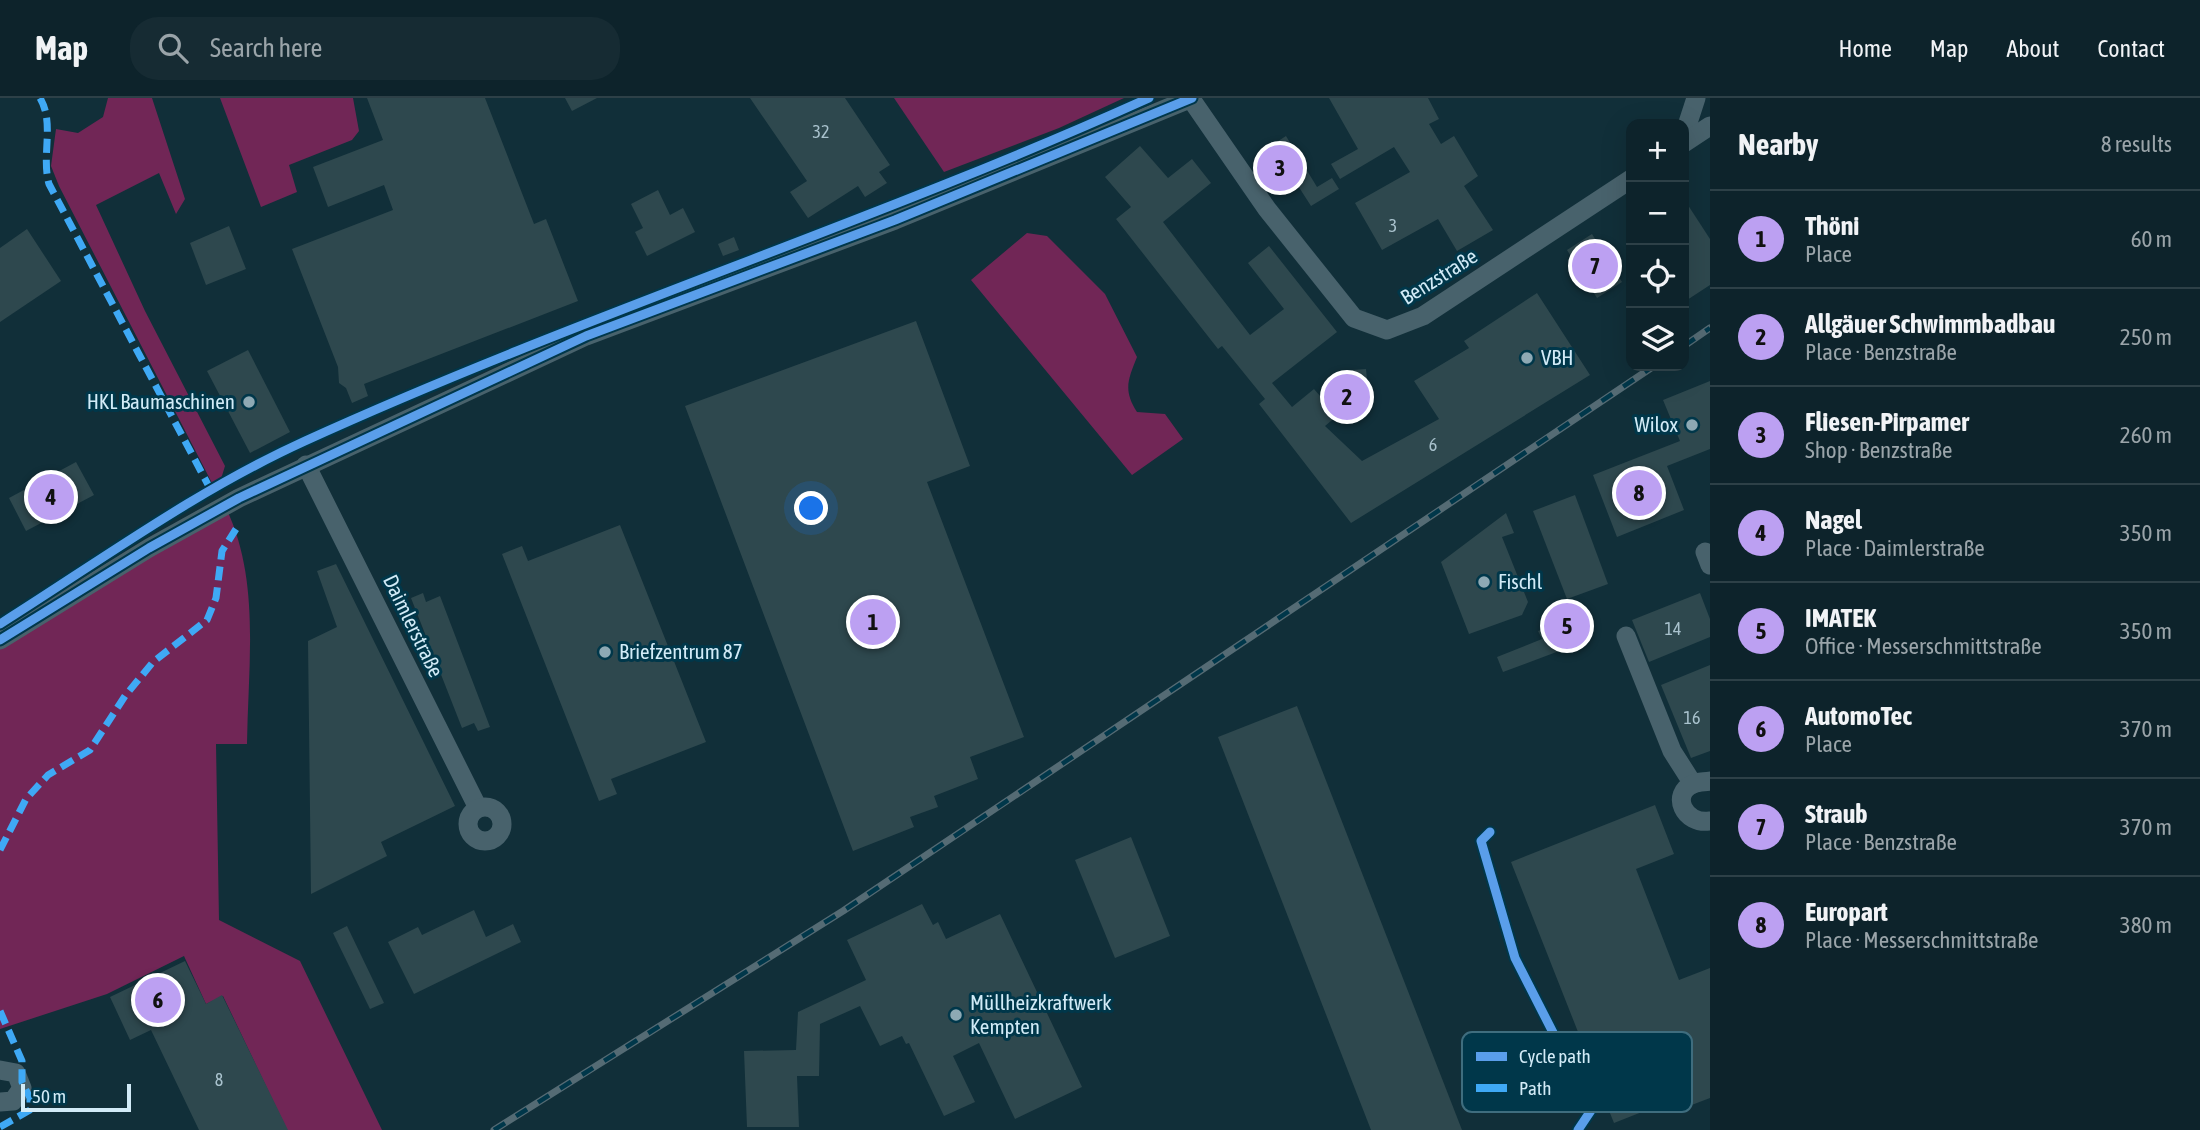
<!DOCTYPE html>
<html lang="en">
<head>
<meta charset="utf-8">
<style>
	:root { --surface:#0d232b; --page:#162b33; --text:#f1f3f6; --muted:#9aa4a9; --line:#2d4047; --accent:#bca0f2 }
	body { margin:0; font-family:"Asap Condensed",sans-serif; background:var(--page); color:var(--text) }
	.controls { position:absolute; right:21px; top:21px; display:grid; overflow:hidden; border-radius:14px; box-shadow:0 7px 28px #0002 }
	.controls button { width:63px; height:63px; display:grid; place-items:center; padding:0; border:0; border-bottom:2px solid var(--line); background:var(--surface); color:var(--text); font:35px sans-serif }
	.scale { position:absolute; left:21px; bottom:18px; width:110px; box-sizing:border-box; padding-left:7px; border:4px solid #d2ebf7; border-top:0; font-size:19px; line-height:24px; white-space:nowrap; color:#d2ebf7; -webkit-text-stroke:5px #00374a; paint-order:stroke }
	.you { position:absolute; left:812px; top:411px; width:24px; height:24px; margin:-18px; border:5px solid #fff; border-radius:50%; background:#1a73e8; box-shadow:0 0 0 10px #1a73e833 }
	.badge { display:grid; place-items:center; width:46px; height:46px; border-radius:50%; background:var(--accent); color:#111; font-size:23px; font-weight:700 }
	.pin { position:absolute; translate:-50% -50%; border:4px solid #fff; box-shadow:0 2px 7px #0006 }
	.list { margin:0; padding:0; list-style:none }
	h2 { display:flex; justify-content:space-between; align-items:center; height:91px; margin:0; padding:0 28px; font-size:30px }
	h2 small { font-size:23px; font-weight:400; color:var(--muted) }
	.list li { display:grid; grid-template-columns:46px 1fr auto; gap:21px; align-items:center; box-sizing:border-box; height:98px; padding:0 28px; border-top:2px solid var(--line) }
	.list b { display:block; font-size:26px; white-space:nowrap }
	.list p { margin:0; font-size:23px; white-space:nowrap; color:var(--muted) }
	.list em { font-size:23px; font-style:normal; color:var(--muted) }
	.icon { flex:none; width:38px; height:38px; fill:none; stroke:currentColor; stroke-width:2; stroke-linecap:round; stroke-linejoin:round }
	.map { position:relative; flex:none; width:1710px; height:1032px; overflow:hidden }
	header { display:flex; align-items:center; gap:42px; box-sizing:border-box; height:98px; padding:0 35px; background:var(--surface); border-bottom:2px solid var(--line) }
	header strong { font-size:33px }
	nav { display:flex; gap:38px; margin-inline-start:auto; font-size:24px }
	.search { width:490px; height:63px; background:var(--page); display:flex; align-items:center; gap:18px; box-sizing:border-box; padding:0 24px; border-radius:28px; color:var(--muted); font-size:26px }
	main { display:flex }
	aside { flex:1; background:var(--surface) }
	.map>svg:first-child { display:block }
</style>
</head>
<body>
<header>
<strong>Map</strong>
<div class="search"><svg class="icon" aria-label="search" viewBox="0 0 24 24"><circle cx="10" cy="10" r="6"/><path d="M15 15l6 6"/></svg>Search here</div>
<nav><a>Home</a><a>Map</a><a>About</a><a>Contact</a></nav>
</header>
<main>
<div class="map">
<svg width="1710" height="1032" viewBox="0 0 1710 1032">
	<rect width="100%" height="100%" fill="#112f39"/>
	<!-- green -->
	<g fill="#712656">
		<path d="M 108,0 L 152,0 L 185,101 L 176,116 L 159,75 L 96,107 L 145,213 L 225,368 L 221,381 L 212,385 L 59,88 L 51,68 L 56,31 L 78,35 L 103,19 Z"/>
		<path d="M 220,0 L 353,0 L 359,33 L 352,42 L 289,67 L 297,94 L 261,109 Z"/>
		<path d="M 894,0 L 1124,0 L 1059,30 L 944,74 Z"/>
		<path d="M 1027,135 L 1047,138 L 1105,196 L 1137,259 C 1128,282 1123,292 1137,314 L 1165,316 L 1183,341 L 1132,377 L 971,182 Z"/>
		<path d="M 225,408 C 261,481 248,566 247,646 L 216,646 L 219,822 L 300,863 L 382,1032 L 287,1032 L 223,898 L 206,906 L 184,858 L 107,896 L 0,931 L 0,542 Z"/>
	</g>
	<!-- building -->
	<g fill="#2e484e">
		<path d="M 367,0 L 485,0 L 534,126 L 546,121 L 578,203 L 364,286 L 368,298 L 352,305 L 346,290 L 339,285 L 338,269 L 292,151 L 393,112 L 384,87 L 328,109 L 313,69 L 383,42 Z"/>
		<path d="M 565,0 L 597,0 L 572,13 Z"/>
		<path d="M 750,0 L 845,0 L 890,67 L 879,74 L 887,85 L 865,99 L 858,88 L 808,120 L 790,94 L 807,83 Z"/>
		<path d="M 1329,0 L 1428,0 L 1439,21 L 1429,26 L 1441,46 L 1454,38 L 1478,78 L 1464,88 L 1493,132 L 1457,153 L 1438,121 L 1382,152 L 1355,105 L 1410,74 L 1394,49 L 1340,81 L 1331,66 L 1358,51 Z"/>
		<path d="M 1286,38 L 1317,89 L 1332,80 L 1339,91 L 1311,108 L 1293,80 L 1281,87 L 1261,54 Z"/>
		<path d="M 1140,48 L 1168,80 L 1192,61 L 1211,85 L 1163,124 L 1250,237 L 1284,211 L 1248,165 L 1269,148 L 1337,234 L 1272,285 L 1292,309 L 1314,291 L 1327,306 L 1353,284 L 1352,272 L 1366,271 L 1368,292 L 1325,328 L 1362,363 L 1439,321 L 1414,283 L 1469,250 L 1464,243 L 1537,195 L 1590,277 L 1351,425 L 1259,306 L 1265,301 L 1222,248 L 1218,251 L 1116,121 L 1131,109 L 1105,79 Z"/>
		<path d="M 658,92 L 670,117 L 683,110 L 695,134 L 647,158 L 635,134 L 643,130 L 631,106 Z"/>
		<path d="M 1684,101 L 1710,141 L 1710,187 L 1684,204 Z"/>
		<path d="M 229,128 L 246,171 L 206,187 L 190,145 Z"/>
		<path d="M 27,131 L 61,183 L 0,224 L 0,150 Z"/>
		<path d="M 1592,136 L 1622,184 L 1597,200 L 1567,152 Z"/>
		<path d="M 734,139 L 739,152 L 723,158 L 718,146 Z"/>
		<path d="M 916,223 L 970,368 L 927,384 L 1024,639 L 970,659 L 978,681 L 934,698 L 938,709 L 910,719 L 914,729 L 853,753 L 685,308 Z"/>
		<path d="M 248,252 L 290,334 L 250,355 L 207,273 Z"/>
		<path d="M 1710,283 L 1710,351 L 1667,368 L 1684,412 L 1617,439 L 1593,377 L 1680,343 L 1663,302 Z"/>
		<path d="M 76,364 L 94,397 L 26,433 L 9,400 Z"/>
		<path d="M 1575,397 L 1608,486 L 1567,501 L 1533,413 Z"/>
		<path d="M 1506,415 L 1514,435 L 1502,439 L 1528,504 L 1522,517 L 1469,536 L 1441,464 Z"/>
		<path d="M 620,427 L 706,644 L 611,681 L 617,696 L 599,703 L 502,456 L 522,448 L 528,463 Z"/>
		<path d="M 336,466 L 455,708 L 381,744 L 387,758 L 311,796 L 308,543 L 337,529 L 317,473 Z"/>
		<path d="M 423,495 L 426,504 L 440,498 L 490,629 L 478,633 L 474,625 L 462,630 L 411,500 Z"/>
		<path d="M 1700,495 L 1710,521 L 1710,539 L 1649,564 L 1632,522 Z"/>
		<path d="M 1573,520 L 1583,544 L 1503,574 L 1497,559 L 1542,541 L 1538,533 Z"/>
		<path d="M 1710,567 L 1710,653 L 1691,660 L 1661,587 Z"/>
		<path d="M 1297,608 L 1462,1032 L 1371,1032 L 1218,639 Z"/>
		<path d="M 1655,707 L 1674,756 L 1636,771 L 1679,882 L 1710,870 L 1710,1000 L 1689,1008 L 1685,997 L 1614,1025 L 1591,968 L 1599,965 L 1587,936 L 1580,939 L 1511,764 Z"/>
		<path d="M 1131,739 L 1170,838 L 1115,860 L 1075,762 Z"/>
		<path d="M 922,806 L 933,827 L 938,824 L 946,841 L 1000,816 L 1082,989 L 1015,1021 L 979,945 L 953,958 L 975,1004 L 944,1018 L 909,945 L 906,946 L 902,938 L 880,948 L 860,908 L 820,926 L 819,978 L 797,978 L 799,1029 L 747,1029 L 744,953 L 796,952 L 798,914 L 866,882 L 847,842 Z"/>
		<path d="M 474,812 L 486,839 L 513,826 L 521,844 L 414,896 L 388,844 L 418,829 L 422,837 Z"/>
		<path d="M 347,828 L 384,905 L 370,911 L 333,835 Z"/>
		<path d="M 185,863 L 206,906 L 222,897 L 288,1032 L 199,1032 L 151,932 L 130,942 L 110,899 Z"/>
	</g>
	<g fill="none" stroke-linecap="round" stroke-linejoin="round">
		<!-- minor -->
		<g stroke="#48626c" stroke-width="19">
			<path d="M 1191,1 L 1267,111 L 1354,220 L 1387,232 L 1423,218 L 1631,81"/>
			<path d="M 1684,37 L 1696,0"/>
			<path d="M 1684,45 L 1710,28"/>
			<path d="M 306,367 L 478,710"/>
			<path d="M 1705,454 L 1710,467"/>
			<path d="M 1626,538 L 1672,653 L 1693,686"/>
			<path d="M 0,542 L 149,450 L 239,400 L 586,238 L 895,122 L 1192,0"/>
			<path d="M 1710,683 C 1705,684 1697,684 1693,686 C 1670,696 1684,727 1710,723"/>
			<circle cx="485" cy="726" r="17"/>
			<path d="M 0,972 L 16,975 L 22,990 L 13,1003 L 0,1004"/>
		</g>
		<defs>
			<g id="rail">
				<path d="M 1684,248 L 1710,230"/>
				<path d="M 494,1032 L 843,813 L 1654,268"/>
			</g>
		</defs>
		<!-- rail casing -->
		<use href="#rail" stroke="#556b74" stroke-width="7"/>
		<!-- rail -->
		<use href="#rail" stroke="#00374a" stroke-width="4.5" stroke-dasharray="13" stroke-linecap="butt"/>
		<!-- quiet -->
		<g stroke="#3fa9f5" stroke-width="7" stroke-dasharray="14 7" stroke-linecap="butt">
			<path d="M 40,0 C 55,25 41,58 49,86 L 214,398"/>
			<path d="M 0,752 L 26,701 L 48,677 L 90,652 L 125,598 L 153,564 L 207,522 L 216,500 L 222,453 L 236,431"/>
			<path d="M 0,913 L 22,963 L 22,984 L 30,1000 L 30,1012 L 0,1029"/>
		</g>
		<defs>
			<g id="cycleway">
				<path d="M 0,526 C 100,463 197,392 305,343 C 582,217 872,125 1149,0"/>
				<path d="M 0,542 L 149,450 L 239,400 L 586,238 L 895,122 L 1192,0"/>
				<path d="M 1490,734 L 1481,743 L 1515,860 L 1592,1011 L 1578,1032"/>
			</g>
		</defs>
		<!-- cycleway casing -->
		<use href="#cycleway" stroke="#00374a" stroke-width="13"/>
		<!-- cycleway -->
		<use href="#cycleway" stroke="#5a9eea" stroke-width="9"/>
	</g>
	<!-- markers -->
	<g fill="#8ea9b4" stroke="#00374a" stroke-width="2.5">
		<circle cx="1527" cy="260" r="7"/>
		<circle cx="249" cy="304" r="7"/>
		<circle cx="1692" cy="327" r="7"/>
		<circle cx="1484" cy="484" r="7"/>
		<circle cx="605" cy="554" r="7"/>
		<circle cx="956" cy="917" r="7"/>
	</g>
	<g text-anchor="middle" stroke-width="6" stroke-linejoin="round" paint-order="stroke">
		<!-- number labels -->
		<g font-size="18" fill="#a9c2cd">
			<text x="821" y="40">32</text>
			<text x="1393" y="134">3</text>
			<text x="1433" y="353">6</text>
			<text x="1673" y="537">14</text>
			<text x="1692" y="626">16</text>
			<text x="219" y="988">8</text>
		</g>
		<!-- street labels -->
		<g font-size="21" fill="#d2ebf7" stroke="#00374a">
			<text transform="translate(1439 179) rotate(-32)" y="7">Benzstraße</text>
			<text transform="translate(413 528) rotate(64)" y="7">Daimlerstraße</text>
		</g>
		<!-- poi labels -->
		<g font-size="21" fill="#d2ebf7" stroke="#00374a" text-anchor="start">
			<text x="1541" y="267">VBH</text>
			<text x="235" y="311" text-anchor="end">HKL Baumaschinen</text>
			<text x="1678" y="334" text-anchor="end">Wilox</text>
			<text x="1498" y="491">Fischl</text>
			<text x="619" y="561">Briefzentrum 87</text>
			<text x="970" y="912">Müllheizkraftwerk<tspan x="970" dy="24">Kempten</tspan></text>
		</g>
	</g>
	<!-- legend -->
	<rect x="1462" y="934" width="230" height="80" rx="10" fill="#00374a" stroke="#3f6d7e" stroke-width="2"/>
	<rect x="1476" y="954" width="31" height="9" fill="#5a9eea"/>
	<rect x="1476" y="986" width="31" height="8" fill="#3fa9f5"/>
	<g font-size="19" fill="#d2ebf7">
		<text x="1519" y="965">Cycle path</text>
		<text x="1519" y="997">Path</text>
	</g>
</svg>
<div class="controls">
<button>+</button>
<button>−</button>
<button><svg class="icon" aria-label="locate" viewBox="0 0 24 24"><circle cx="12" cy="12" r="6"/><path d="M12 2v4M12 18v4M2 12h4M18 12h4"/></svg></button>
<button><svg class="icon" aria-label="layers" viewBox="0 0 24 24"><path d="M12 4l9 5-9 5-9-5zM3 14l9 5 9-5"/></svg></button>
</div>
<div class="scale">50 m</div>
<div class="you"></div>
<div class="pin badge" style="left:873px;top:524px">1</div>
<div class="pin badge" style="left:1347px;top:299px">2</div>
<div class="pin badge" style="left:1280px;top:70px">3</div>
<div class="pin badge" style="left:51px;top:399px">4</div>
<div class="pin badge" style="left:1567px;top:528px">5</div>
<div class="pin badge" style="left:158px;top:902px">6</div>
<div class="pin badge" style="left:1595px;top:168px">7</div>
<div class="pin badge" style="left:1639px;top:395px">8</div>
</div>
<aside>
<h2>Nearby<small>8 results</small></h2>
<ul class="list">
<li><span class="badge">1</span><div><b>Thöni</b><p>Place</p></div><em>60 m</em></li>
<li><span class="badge">2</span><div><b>Allgäuer Schwimmbadbau</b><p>Place · Benzstraße</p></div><em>250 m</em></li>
<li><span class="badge">3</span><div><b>Fliesen-Pirpamer</b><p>Shop · Benzstraße</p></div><em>260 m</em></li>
<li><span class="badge">4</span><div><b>Nagel</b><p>Place · Daimlerstraße</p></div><em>350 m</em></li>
<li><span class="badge">5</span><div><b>IMATEK</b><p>Office · Messerschmittstraße</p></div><em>350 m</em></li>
<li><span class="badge">6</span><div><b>AutomoTec</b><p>Place</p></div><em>370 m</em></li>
<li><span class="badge">7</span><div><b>Straub</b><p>Place · Benzstraße</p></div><em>370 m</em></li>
<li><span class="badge">8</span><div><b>Europart</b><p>Place · Messerschmittstraße</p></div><em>380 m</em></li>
</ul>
</aside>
</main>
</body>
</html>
